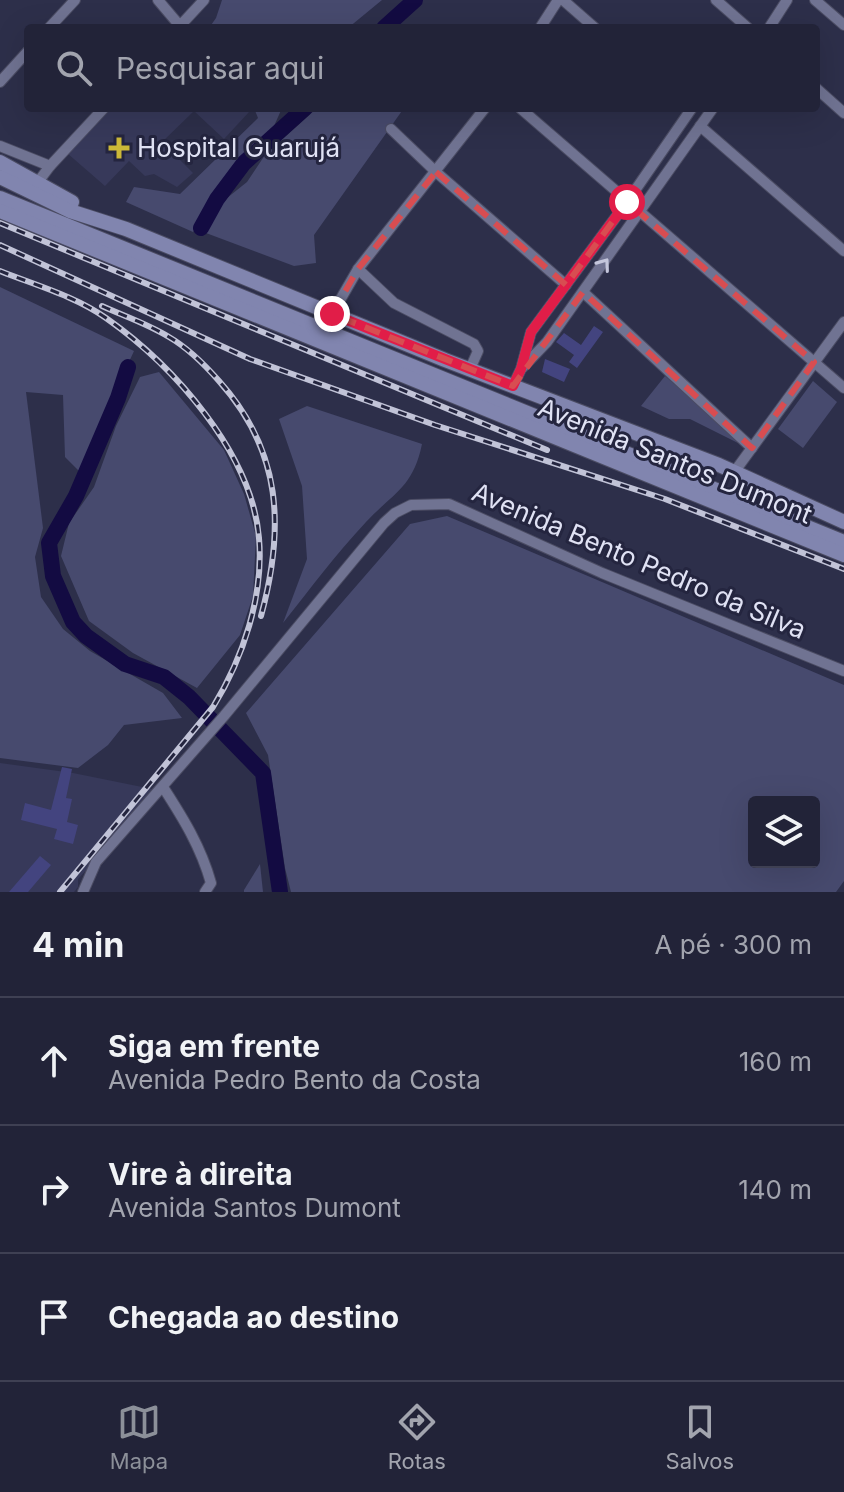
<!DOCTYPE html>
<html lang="pt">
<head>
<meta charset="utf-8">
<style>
	:root { --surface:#222338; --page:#2a2b40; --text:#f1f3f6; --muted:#a2a4ae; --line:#3f4053; --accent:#8c9099 }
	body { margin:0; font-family:Inter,sans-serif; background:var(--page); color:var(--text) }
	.controls { position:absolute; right:24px; bottom:24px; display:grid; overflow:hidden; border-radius:8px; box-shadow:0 8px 32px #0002 }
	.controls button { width:72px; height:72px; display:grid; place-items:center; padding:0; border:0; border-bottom:2px solid var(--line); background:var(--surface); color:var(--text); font:40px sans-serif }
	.stop { position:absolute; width:24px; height:24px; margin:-18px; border:6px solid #e11d48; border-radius:50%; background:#fff }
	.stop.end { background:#e11d48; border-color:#fff; box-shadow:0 2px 8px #0008 }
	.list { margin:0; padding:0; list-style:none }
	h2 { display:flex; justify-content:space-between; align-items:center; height:104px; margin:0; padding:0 32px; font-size:34px }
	h2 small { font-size:26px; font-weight:400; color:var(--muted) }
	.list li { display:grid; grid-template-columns:52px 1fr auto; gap:24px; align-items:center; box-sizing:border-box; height:128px; padding:0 32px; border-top:2px solid var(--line) }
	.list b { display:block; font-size:30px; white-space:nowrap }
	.list p { margin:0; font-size:26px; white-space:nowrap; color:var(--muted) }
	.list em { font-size:26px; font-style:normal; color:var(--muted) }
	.icon { flex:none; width:44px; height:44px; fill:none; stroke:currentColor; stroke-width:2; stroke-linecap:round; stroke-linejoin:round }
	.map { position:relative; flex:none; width:844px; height:892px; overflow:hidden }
	.search { position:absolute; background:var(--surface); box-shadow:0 8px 32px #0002; left:24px; right:24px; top:24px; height:88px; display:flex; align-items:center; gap:20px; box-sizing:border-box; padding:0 28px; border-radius:8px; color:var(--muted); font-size:30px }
	.sheet { height:488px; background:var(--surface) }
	nav { display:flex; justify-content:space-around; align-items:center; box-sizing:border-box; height:112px; border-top:2px solid var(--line); background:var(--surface); font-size:22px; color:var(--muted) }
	nav a { display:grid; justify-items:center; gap:4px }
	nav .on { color:var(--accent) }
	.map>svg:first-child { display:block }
</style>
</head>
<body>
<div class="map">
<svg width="844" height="892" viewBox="0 0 844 892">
	<rect width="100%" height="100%" fill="#2d2f4a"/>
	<!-- built -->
	<g fill="#37395a">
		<path d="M 108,108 L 245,108 L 249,112 L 224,139 L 194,111 L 162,142 L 193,173 L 177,187 L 154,174 L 145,176 L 129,161 L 105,186 L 67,153 Z"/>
		<path d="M 0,763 L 73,773 L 152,789 L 149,803 L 78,879 L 78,887 L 74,892 L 0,892 Z"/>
	</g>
	<!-- green -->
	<g fill="#474a6e" fill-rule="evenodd">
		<path d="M 222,0 L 382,0 L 348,28 L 209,28 L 216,18 Z"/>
		<path d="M 254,108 L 282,108 L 267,142 L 219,188 L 193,232 L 126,202 L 134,187 L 180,194 L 258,118 Z"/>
		<path d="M 317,108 L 404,108 L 314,235 L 316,263 L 294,266 L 206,233 L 222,202 L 247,182 L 265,155 Z"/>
		<path d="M 0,287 L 134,351 L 79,471 L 65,457 L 63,395 L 26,392 L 43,528 L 35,557 L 41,597 L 63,629 L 90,651 L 163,693 L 182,718 L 124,725 L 108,745 L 78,768 L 0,758 Z"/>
		<path d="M 159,372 L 224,450 L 244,494 L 256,536 L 253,596 L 240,635 L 197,688 L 133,653 L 89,621 L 61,556 L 69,523 L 94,487 L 116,426 L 140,377 Z"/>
		<path d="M 665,376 L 740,440 L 738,443 L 690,419 L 669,419 L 641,406 Z"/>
		<path d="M 813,381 L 837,402 L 803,448 L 778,429 Z"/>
		<path d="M 307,406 L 422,444 C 413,488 393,493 366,522 C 336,554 310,589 283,623 L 307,559 L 302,486 L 279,419 Z"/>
		<path d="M 447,516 L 844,685 L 844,881 L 836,892 L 291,892 L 285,868 L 268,755 L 246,713 L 410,524 ZM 754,802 L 814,802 L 814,862 L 754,862 Z"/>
		<path d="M 260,864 L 263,892 L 244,892 L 244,890 Z"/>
	</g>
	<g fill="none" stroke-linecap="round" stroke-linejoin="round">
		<!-- river -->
		<g stroke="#130b42" stroke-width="16">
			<path d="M 384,28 L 415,0"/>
			<path d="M 201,228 L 217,199 L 244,163 L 305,108"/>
			<path d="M 128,367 L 118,398 L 76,496 L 49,543 L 53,576 L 73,622 L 86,636 L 125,664 L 164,677 L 189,697 L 263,773 L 280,892"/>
		</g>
	</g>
	<!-- building -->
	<g fill="#43447f">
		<path d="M 594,326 L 603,332 L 577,368 L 569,362 L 574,355 L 556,342 L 564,333 L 581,345 Z"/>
		<path d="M 545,359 L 570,369 L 564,382 L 542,372 Z"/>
		<path d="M 62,767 L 72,769 L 66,798 L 72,799 L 67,822 L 78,825 L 73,844 L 54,839 L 57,829 L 21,820 L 25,803 L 51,810 Z"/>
		<path d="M 40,856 L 51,865 L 28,892 L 9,892 Z"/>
	</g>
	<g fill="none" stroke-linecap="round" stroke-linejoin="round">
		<defs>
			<g id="minor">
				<path d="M 158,0 L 180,26"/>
				<path d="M 563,0 L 595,28"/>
				<path d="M 716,0 L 748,28"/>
				<path d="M 815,0 L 844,25"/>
				<path d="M 49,28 L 75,0"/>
				<path d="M 178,28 L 204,0"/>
				<path d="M 540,28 L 558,0"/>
				<path d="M 769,28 L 787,0"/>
				<path d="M 0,82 L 28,51"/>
				<path d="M 816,88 L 844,113"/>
				<path d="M 520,108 L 844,388"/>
				<path d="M 700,126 L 844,251"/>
				<path d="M 391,129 L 436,172 L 566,285"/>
				<path d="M 0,146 L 50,166"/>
				<path d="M 35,186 L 50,166 L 104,108"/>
				<path d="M 358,269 L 394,303 L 474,344 L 478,351 L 470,369"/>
				<path d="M 583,292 L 752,448"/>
				<path d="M 332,314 L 358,269 L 485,108"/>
				<path d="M 522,368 L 547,342 L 713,108"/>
				<path d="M 513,386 L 521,369 L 531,332 L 627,202 L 692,108"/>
				<path d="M 735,471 L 844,322"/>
				<path d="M 163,787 C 183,818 201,847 211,883 L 205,892"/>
				<path d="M 83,892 L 96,862 L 224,716 L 384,523 L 395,513 L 411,505 L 449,504 L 602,573 L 844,671"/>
			</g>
			<g id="secondary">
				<path d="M 0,162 L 72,202"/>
				<path d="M 0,177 L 70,211 L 126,229 L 445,360 L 719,465 L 844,522"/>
				<path d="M 0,198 L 844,542"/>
				<path d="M 0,211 L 844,555"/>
			</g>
		</defs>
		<!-- minor casing -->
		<use href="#minor" stroke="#4b4c63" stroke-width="12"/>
		<!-- secondary casing -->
		<use href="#secondary" stroke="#4b4c63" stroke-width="16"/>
		<!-- minor -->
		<use href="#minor" stroke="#707392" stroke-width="10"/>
		<!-- secondary -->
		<use href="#secondary" stroke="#8185af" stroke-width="14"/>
		<defs>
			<g id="rail">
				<path d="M 0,223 L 547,450"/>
				<path d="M 0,245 L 250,359 L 435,425 L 665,499 L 844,569"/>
				<path d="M 0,271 C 35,285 75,296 106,318 C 173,365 252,453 259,538 C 264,596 243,658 213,707 L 60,892"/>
				<path d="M 102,306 C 124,316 148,324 169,337 C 188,348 205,365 219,381 C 282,451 285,528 261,616"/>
			</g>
		</defs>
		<!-- rail casing -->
		<use href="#rail" stroke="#c1c3d7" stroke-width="6"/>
		<!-- rail -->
		<use href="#rail" stroke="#24253f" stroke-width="3" stroke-dasharray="9" stroke-linecap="butt"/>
	</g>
	<!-- one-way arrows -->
	<defs><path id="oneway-chevron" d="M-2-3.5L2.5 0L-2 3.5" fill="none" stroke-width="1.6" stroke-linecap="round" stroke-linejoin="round" transform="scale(2)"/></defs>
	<use stroke="#c4c6dc" href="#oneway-chevron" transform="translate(604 264) rotate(-54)"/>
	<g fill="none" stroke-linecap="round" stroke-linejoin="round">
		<!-- route -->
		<path stroke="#e11d48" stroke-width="10" d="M 332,314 L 513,386 L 521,369 L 531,332 L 627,202"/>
	</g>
	<!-- marked area -->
	<path fill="none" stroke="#d84d51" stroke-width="6" stroke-dasharray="16 10" stroke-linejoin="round" d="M 436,172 L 566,285 L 627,202 L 814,362 L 752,448 L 583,292 L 513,386 L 332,314 L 358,269 Z"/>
	<!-- markers -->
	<path fill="#ccb938" stroke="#24253f" stroke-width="3" d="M115 136h8v8h8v8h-8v8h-8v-8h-8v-8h8z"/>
	<g text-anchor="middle" stroke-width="6" stroke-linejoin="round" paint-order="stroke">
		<!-- poi labels -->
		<g font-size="26" fill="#e0e2f4" stroke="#24253f" text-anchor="start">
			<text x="137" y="157">Hospital Guarujá</text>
		</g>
		<!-- street labels -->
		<g font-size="26" fill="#e0e2f4" stroke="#24253f">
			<text transform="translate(675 461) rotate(22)" y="9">Avenida Santos Dumont</text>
			<text transform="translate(639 561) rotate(23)" y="9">Avenida Bento Pedro da Silva</text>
		</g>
	</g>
</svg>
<div class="controls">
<button><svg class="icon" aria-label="layers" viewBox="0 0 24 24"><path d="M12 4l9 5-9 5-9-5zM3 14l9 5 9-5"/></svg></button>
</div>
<div class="stop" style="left:627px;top:202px"></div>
<div class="stop end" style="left:332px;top:314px"></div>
<div class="search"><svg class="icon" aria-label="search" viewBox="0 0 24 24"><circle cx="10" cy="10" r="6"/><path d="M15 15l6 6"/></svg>Pesquisar aqui</div>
</div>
<section class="sheet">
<h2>4 min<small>A pé · 300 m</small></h2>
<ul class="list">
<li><svg class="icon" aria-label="ahead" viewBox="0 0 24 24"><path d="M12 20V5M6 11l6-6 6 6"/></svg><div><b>Siga em frente</b><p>Avenida Pedro Bento da Costa</p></div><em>160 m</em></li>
<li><svg class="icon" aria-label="right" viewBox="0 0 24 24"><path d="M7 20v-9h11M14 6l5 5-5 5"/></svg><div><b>Vire à direita</b><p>Avenida Santos Dumont</p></div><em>140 m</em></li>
<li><svg class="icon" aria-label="arrive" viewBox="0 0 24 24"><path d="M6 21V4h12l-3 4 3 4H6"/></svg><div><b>Chegada ao destino</b></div></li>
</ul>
</section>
<nav>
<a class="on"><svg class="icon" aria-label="map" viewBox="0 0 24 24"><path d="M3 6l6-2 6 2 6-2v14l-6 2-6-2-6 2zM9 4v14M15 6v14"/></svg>Mapa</a>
<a><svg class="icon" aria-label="directions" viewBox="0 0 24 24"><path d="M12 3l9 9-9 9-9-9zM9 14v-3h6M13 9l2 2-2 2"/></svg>Rotas</a>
<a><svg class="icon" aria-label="saved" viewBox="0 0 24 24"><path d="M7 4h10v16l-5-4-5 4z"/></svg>Salvos</a>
</nav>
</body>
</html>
